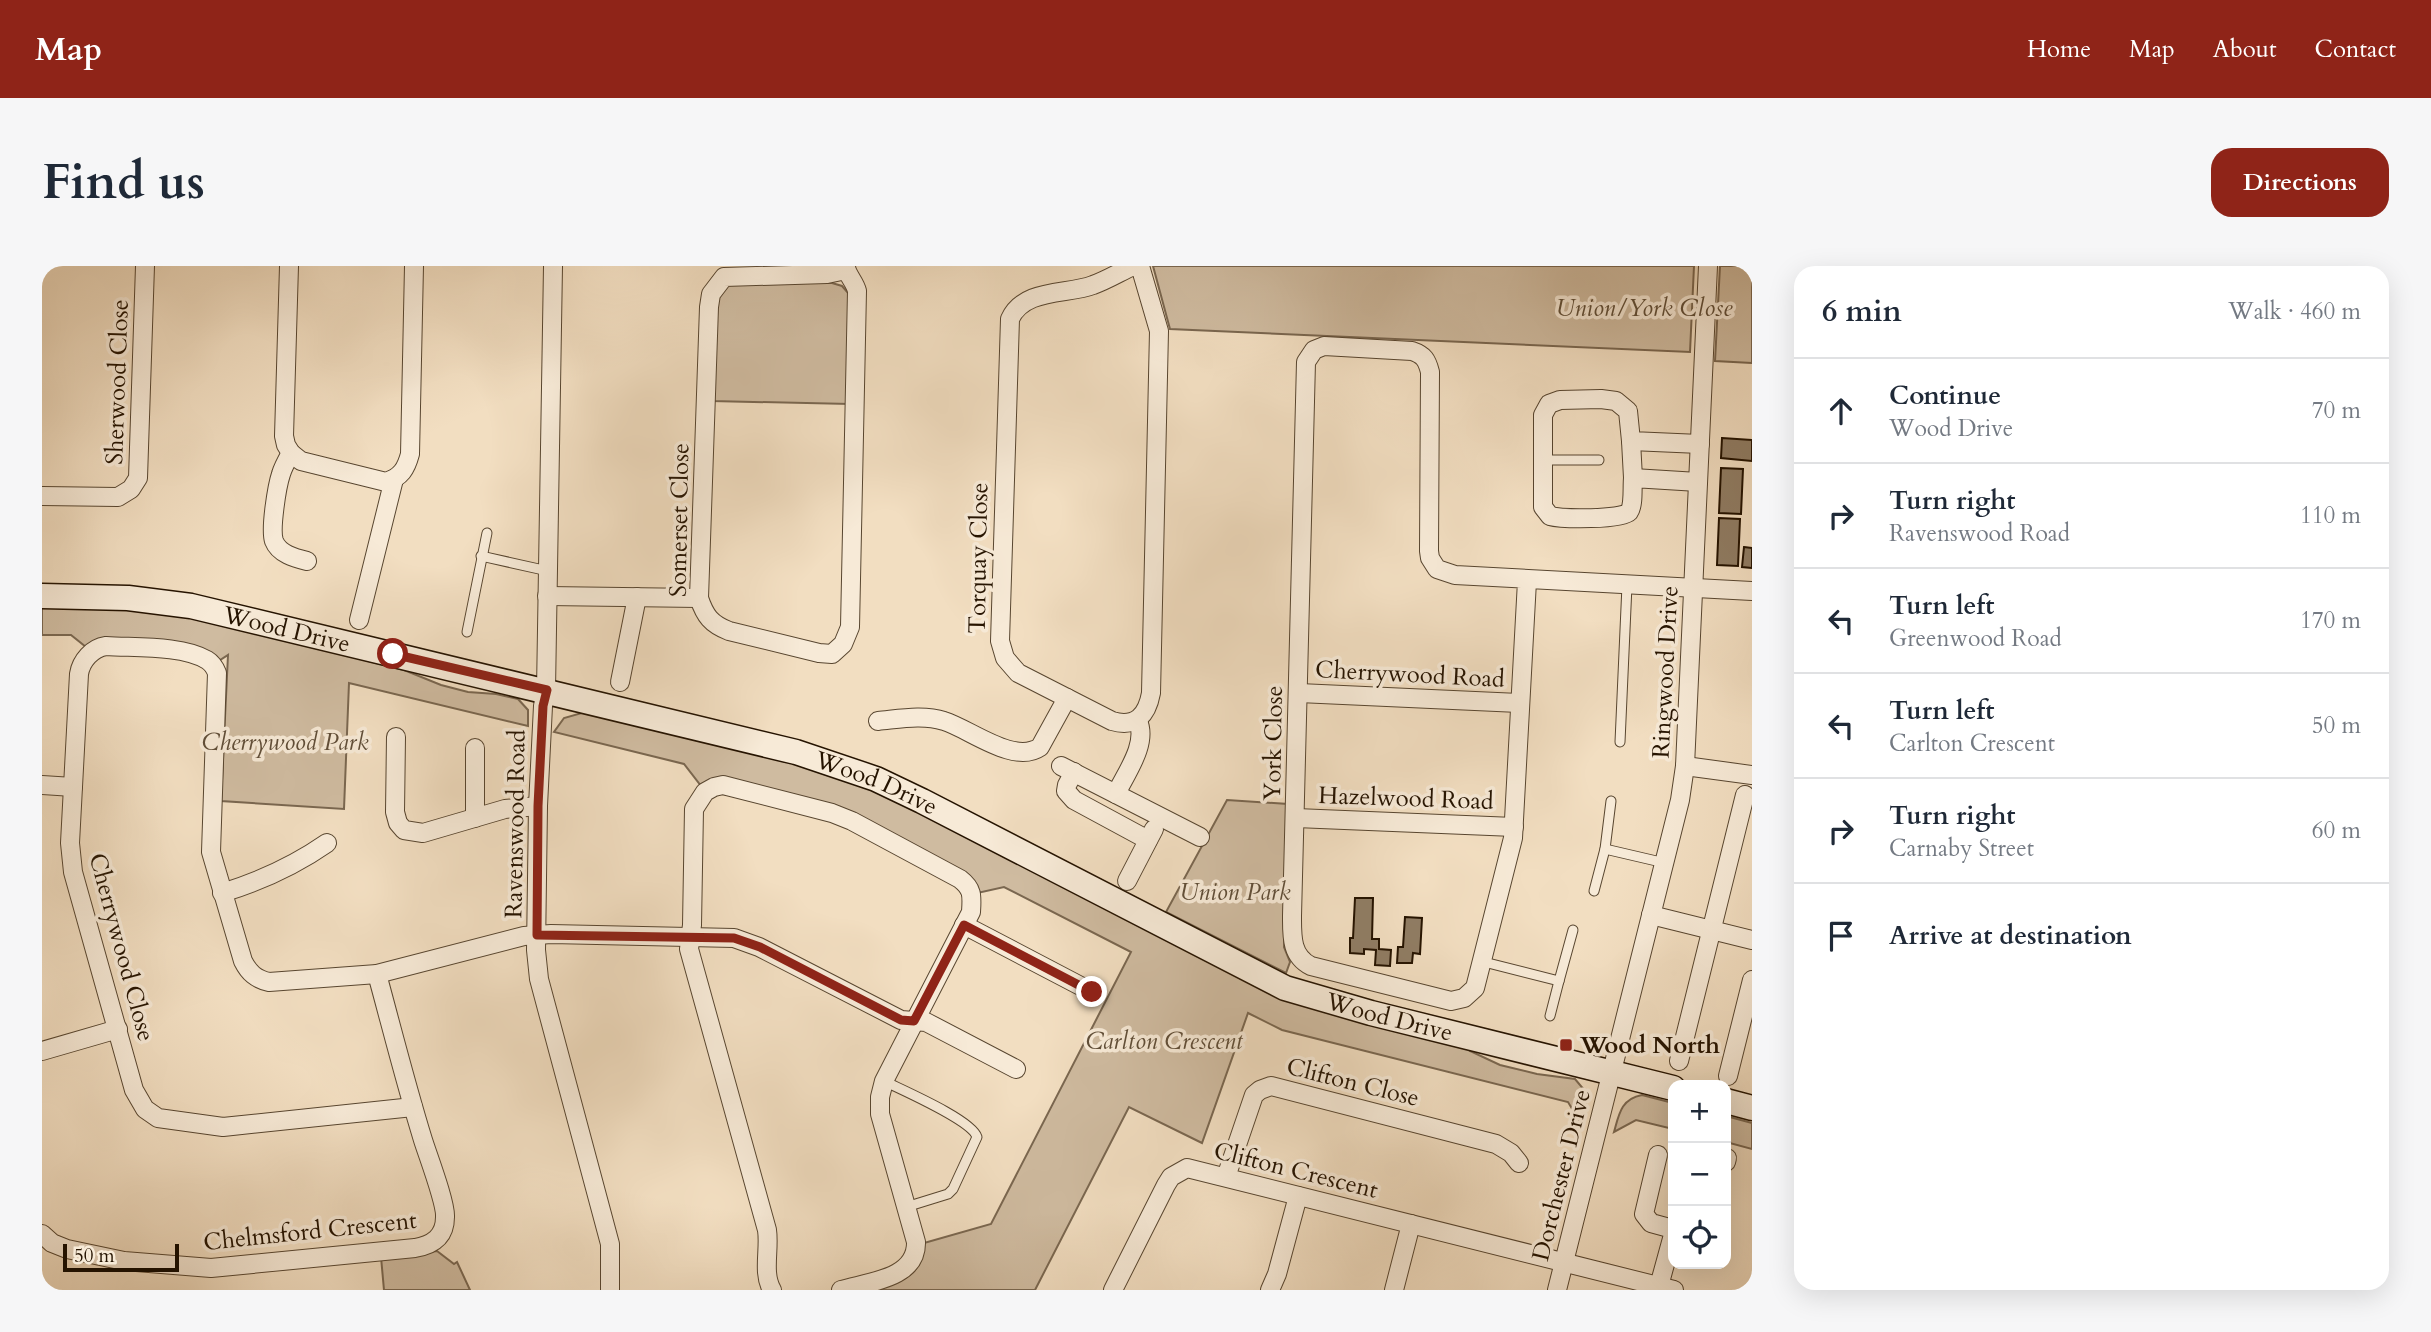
<!DOCTYPE html>
<html lang="en">
<head>
<meta charset="utf-8">
<style>
	:root { --surface:#fff; --page:#f6f6f7; --text:#1f2937; --muted:#747a83; --line:#e0e1e3; --accent:#8f2418 }
	body { margin:0; font-family:Cardo,serif; background:var(--page); color:var(--text) }
	.controls { position:absolute; right:21px; bottom:21px; display:grid; overflow:hidden; border-radius:14px; box-shadow:0 7px 28px #0002 }
	.controls button { width:63px; height:63px; display:grid; place-items:center; padding:0; border:0; border-bottom:2px solid var(--line); background:var(--surface); color:var(--text); font:35px sans-serif }
	.scale { position:absolute; left:21px; bottom:18px; width:116px; box-sizing:border-box; padding-left:7px; border:4px solid #251300; border-top:0; font-size:19px; line-height:24px; white-space:nowrap; color:#251300; -webkit-text-stroke:5px #f7ead7; paint-order:stroke }
	.stop { position:absolute; width:21px; height:21px; margin:-16px; border:5px solid #8f2418; border-radius:50%; background:#fff }
	.stop.end { background:#8f2418; border-color:#fff; box-shadow:0 2px 7px #0008 }
	.list { margin:0; padding:0; list-style:none }
	h2 { display:flex; justify-content:space-between; align-items:center; height:91px; margin:0; padding:0 28px; font-size:30px }
	h2 small { font-size:23px; font-weight:400; color:var(--muted) }
	.list li { display:grid; grid-template-columns:46px 1fr auto; gap:21px; align-items:center; box-sizing:border-box; height:105px; padding:0 28px; border-top:2px solid var(--line) }
	.list b { display:block; font-size:26px; white-space:nowrap }
	.list p { margin:0; font-size:23px; white-space:nowrap; color:var(--muted) }
	.list em { font-size:23px; font-style:normal; color:var(--muted) }
	.icon { flex:none; width:38px; height:38px; fill:none; stroke:currentColor; stroke-width:2; stroke-linecap:round; stroke-linejoin:round }
	.map { position:relative; flex:none; width:1710px; height:1024px; overflow:hidden; border-radius:21px }
	header { display:flex; align-items:center; gap:42px; box-sizing:border-box; height:98px; padding:0 35px; background:var(--accent); color:#fff }
	header strong { font-size:33px }
	nav { display:flex; gap:38px; margin-inline-start:auto; font-size:24px }
	.intro { display:flex; align-items:center; justify-content:space-between; box-sizing:border-box; height:168px; padding:0 42px }
	h1 { margin:0; font-size:49px }
	.button { padding:18px 32px; border-radius:21px; background:var(--accent); color:#fff; font-size:24px; font-weight:700 }
	main { display:flex; gap:42px; padding:0 42px }
	aside { flex:1; background:var(--surface); border-radius:21px; box-shadow:0 7px 28px #0002 }
	.map>svg:first-child { display:block }
</style>
</head>
<body>
<header>
<strong>Map</strong>
<nav><a>Home</a><a>Map</a><a>About</a><a>Contact</a></nav>
</header>
<div class="intro"><h1>Find us</h1><a class="button">Directions</a></div>
<main>
<div class="map">
<svg width="1710" height="1024" viewBox="0 0 1710 1024">
	<rect width="100%" height="100%" fill="#f2dec1"/>
	<filter id="stains"><feTurbulence type="fractalNoise" baseFrequency=".00286" numOctaves="4"/><feColorMatrix values="0 0 0 0 .2 0 0 0 0 .09 0 0 0 0 .02 0 0 0 .5 -.17"/></filter>
	<radialGradient id="worn" r=".72"><stop offset=".6" stop-color="#630" stop-opacity="0"/><stop offset="1" stop-color="#630" stop-opacity=".3"/></radialGradient>
	<!-- green -->
	<g fill="#cfbba0" stroke="#7a6750" stroke-width="2">
		<path d="M 1111,0 L 1652,0 L 1648,86 L 1128,63 Z"/>
		<path d="M 1678,0 L 1710,0 L 1710,97 L 1673,95 Z"/>
		<path d="M 693,15 L 790,17 L 800,20 L 807,28 L 808,138 L 670,135 L 675,27 Z"/>
		<path d="M 0,338 L 133,346 L 362,404 L 399,419 L 426,426 L 454,428 L 476,433 L 486,444 L 486,460 L 307,417 L 302,543 L 179,535 L 186,389 L 172,398 L 165,392 L 49,385 L 29,369 L 0,369 Z"/>
		<path d="M 541,443 L 716,487 L 803,512 L 874,543 L 1200,712 L 1429,782 L 1428,785 L 1458,799 L 1495,808 L 1533,813 L 1544,826 L 1544,840 L 1538,856 L 1526,836 L 1240,764 L 1206,747 L 1160,877 L 1087,841 L 993,1024 L 826,1024 C 856,1016 881,1013 882,977 L 949,958 L 1089,686 L 962,621 L 931,628 L 791,546 L 663,525 L 642,498 L 512,466 L 522,452 L 540,447 Z"/>
		<path d="M 1185,534 L 1246,538 L 1242,681 L 1248,696 L 1244,707 L 1124,646 Z"/>
		<path d="M 1600,829 L 1631,837 L 1631,863 L 1594,854 L 1572,866 C 1577,848 1579,833 1600,829 Z"/>
		<path d="M 1684,850 L 1710,857 L 1710,883 L 1684,876 Z"/>
		<path d="M 395,985 L 412,998 L 415,996 L 428,1024 L 342,1024 L 339,991 Z"/>
	</g>
	<!-- building -->
	<g fill="#907d64" stroke="#251300" stroke-width="2">
		<path d="M 1680,172 L 1710,174 L 1710,195 L 1679,192 Z"/>
		<path d="M 1679,202 L 1701,203 L 1699,248 L 1677,247 Z"/>
		<path d="M 1677,252 L 1698,253 L 1696,300 L 1675,299 Z"/>
		<path d="M 1702,281 L 1710,282 L 1710,302 L 1700,301 Z"/>
		<path d="M 1313,632 L 1331,632 L 1330,673 L 1337,673 L 1337,683 L 1349,684 L 1348,700 L 1333,699 L 1334,684 L 1322,683 L 1322,688 L 1308,687 L 1308,672 L 1311,672 Z"/>
		<path d="M 1363,651 L 1380,652 L 1378,688 L 1371,687 L 1370,697 L 1355,697 L 1356,681 L 1361,681 Z"/>
	</g>
	<g fill="none" stroke-linecap="round" stroke-linejoin="round">
		<defs>
			<g id="lane">
				<path d="M 1500,194 L 1557,194"/>
				<path d="M 439,290 L 506,305"/>
				<path d="M 425,366 L 445,267"/>
				<path d="M 1578,476 L 1585,319"/>
				<path d="M 1563,583 L 1623,597"/>
				<path d="M 1552,625 L 1563,583 L 1569,535"/>
				<path d="M 1442,696 L 1517,715 L 1508,750"/>
				<path d="M 1517,715 L 1531,664"/>
				<path d="M 842,815 C 860,824 930,854 935,871 L 911,923 L 906,928 L 864,941"/>
			</g>
			<g id="street">
				<path d="M 247,0 L 242,170 L 244,179 L 249,187 L 259,195 L 344,216 C 359,211 364,203 368,188 L 372,0"/>
				<path d="M 511,0 L 504,424 L 501,440 L 496,540 L 494,684 L 497,713 L 568,978 L 568,1024"/>
				<path d="M 804,0 C 804,8 813,16 815,25 L 808,361 L 801,378 L 790,388 L 777,387 L 687,365 C 669,358 663,350 657,332 L 667,41 L 669,28 L 682,11 L 785,8 L 804,4"/>
				<path d="M 1091,0 C 1078,6 1065,14 1051,19 C 1025,29 982,22 968,53 L 958,375 L 963,392 L 976,407 L 1070,455 C 1094,462 1105,449 1109,427 L 1117,65 L 1098,0"/>
				<path d="M 1589,175 L 1591,212"/>
				<path d="M 249,187 C 245,194 241,201 239,208 C 235,220 228,263 232,275 C 237,288 253,292 265,295"/>
				<path d="M 1656,216 L 1591,212 C 1590,221 1592,239 1587,246 C 1580,254 1519,253 1508,250 L 1501,241 L 1501,149 L 1507,138 L 1518,134 L 1559,133 L 1574,135 L 1586,145 L 1589,175 L 1658,178"/>
				<path d="M 0,230 L 76,231 L 89,223 L 96,212 L 103,0"/>
				<path d="M 1485,315 L 1471,572 L 1433,722 L 1422,732 L 1409,735 L 1269,700 C 1249,690 1250,670 1250,650 L 1264,96 L 1272,84 L 1282,80 L 1370,85 C 1382,89 1385,94 1388,106 L 1387,285 L 1388,292 L 1395,303 L 1413,309 L 1710,325"/>
				<path d="M 505,330 L 657,332"/>
				<path d="M 317,354 L 352,213"/>
				<path d="M 578,416 L 595,331"/>
				<path d="M 1257,427 L 1477,437"/>
				<path d="M 836,455 C 857,453 881,448 902,455 C 928,463 972,499 998,481 L 1025,432"/>
				<path d="M 354,471 L 353,546 L 356,557 L 362,564 L 381,567 L 463,543 L 496,540"/>
				<path d="M 1019,500 L 1158,571"/>
				<path d="M 1643,500 L 1710,509"/>
				<path d="M 1032,506 L 1025,519 L 1024,525 L 1032,534 L 1106,574"/>
				<path d="M 0,519 L 31,521"/>
				<path d="M 1074,528 C 1084,507 1106,478 1096,455"/>
				<path d="M 433,552 L 433,482"/>
				<path d="M 1254,552 L 1472,561"/>
				<path d="M 1085,615 L 1112,563"/>
				<path d="M 180,627 C 219,615 252,600 285,577"/>
				<path d="M 1609,649 L 1710,674"/>
				<path d="M 922,659 L 1050,726"/>
				<path d="M 0,785 L 76,763"/>
				<path d="M 1637,795 L 1703,529"/>
				<path d="M 1686,810 L 1710,714"/>
				<path d="M 371,841 L 181,861 L 116,852 L 103,843 L 92,824 L 31,606 L 28,577 L 37,408 C 39,395 50,382 64,380 C 93,382 140,379 165,394 C 170,397 173,402 175,407 L 169,586 L 201,695 C 207,707 214,713 227,716 L 335,708 L 482,670 L 509,668 L 692,672 L 717,681 L 859,754 L 884,756 L 974,803"/>
				<path d="M 1616,889 L 1602,948 L 1609,957 L 1631,963"/>
				<path d="M 1684,896 L 1685,892"/>
				<path d="M 1184,911 L 1212,829 L 1218,824 L 1229,820 L 1454,878 L 1469,887 L 1477,897"/>
				<path d="M 0,968 L 10,977 L 25,983 L 82,995 L 169,1002 L 373,982 C 390,979 403,971 403,951 C 404,937 386,890 381,874 C 364,819 350,763 335,708"/>
				<path d="M 1617,1020 L 1631,969"/>
				<path d="M 730,1024 C 720,1007 728,983 725,964 L 647,683 L 650,659 L 652,543 L 663,526 L 672,521 L 681,519 L 790,547 L 810,555 L 918,613 C 931,623 930,630 929,646 L 842,815 L 838,831 L 838,848 L 874,976 C 875,1013 826,1016 799,1024"/>
				<path d="M 1071,1024 L 1124,919 L 1129,911 L 1145,902 L 1632,1024"/>
				<path d="M 1228,1024 L 1235,1008 L 1256,930"/>
				<path d="M 1352,1024 L 1369,958"/>
				<path d="M 1515,1024 L 1638,534 L 1643,500 L 1666,0"/>
			</g>
			<g id="secondary">
				<path id="s1" d="M 0,330 L 86,332 L 149,340 L 754,486 L 834,513 L 880,535 L 1243,722 L 1329,747 L 1631,822"/>
				<path d="M 1684,835 L 1710,842"/>
			</g>
		</defs>
		<!-- lane casing -->
		<use href="#lane" stroke="#584630" stroke-width="11"/>
		<!-- street casing -->
		<use href="#street" stroke="#584630" stroke-width="20"/>
		<!-- secondary casing -->
		<use href="#secondary" stroke="#251300" stroke-width="27"/>
		<!-- lane -->
		<use href="#lane" stroke="#f7ead7" stroke-width="9"/>
		<!-- street -->
		<use href="#street" stroke="#f7ead7" stroke-width="18"/>
		<!-- secondary -->
		<use href="#secondary" stroke="#f7ead7" stroke-width="24"/>
	</g>
	<g fill="none" stroke-linecap="round" stroke-linejoin="round">
		<!-- route -->
		<path stroke="#8f2418" stroke-width="9" d="M 351,388 L 505,424 L 501,440 L 496,540 L 495,669 L 692,672 L 718,681 L 859,754 L 872,755 L 922,659 L 1050,726"/>
	</g>
	<!-- markers -->
	<rect fill="#8f2418" stroke="#f7ead7" stroke-width="2.5" x="1517" y="772" width="14" height="14" rx="3.5"/>
	<g text-anchor="middle" stroke-width="7" stroke-linejoin="round" paint-order="stroke">
		<!-- park labels -->
		<g font-size="24" font-style="italic" fill="#604e38" stroke="#f7ead7">
			<text x="1602" y="50">Union/York Close</text>
			<text x="243" y="484">Cherrywood Park</text>
			<text x="1193" y="634">Union Park</text>
			<text x="1122" y="783">Carlton Crescent</text>
		</g>
		<!-- street labels -->
		<g font-size="24" fill="#251300" stroke="#f7ead7">
			<text transform="translate(75 116) rotate(-88)" y="8">Sherwood Close</text>
			<text transform="translate(637 254) rotate(-89)" y="8">Somerset Close</text>
			<text transform="translate(936 292) rotate(-89)" y="8">Torquay Close</text>
			<text dy="8" stroke="none"><textPath href="#s1" startOffset="248">Wood Drive</textPath></text>
			<text transform="translate(1623 406) rotate(-87)" y="8">Ringwood Drive</text>
			<text transform="translate(1368 408) rotate(3)" y="8">Cherrywood Road</text>
			<text transform="translate(1231 477) rotate(-89)" y="8">York Close</text>
			<text dy="8" stroke="none"><textPath href="#s1" startOffset="858">Wood Drive</textPath></text>
			<text transform="translate(1364 532) rotate(2)" y="8">Hazelwood Road</text>
			<text transform="translate(473 558) rotate(-89)" y="8">Ravenswood Road</text>
			<text transform="translate(80 681) rotate(75)" y="8">Cherrywood Close</text>
			<text dy="8" stroke="none"><textPath href="#s1" startOffset="1424">Wood Drive</textPath></text>
			<text transform="translate(1311 816) rotate(14)" y="8">Clifton Close</text>
			<text transform="translate(1254 904) rotate(14)" y="8">Clifton Crescent</text>
			<text transform="translate(1519 909) rotate(-76)" y="8">Dorchester Drive</text>
			<text transform="translate(268 965) rotate(-6)" y="8">Chelmsford Crescent</text>
		</g>
		<!-- poi labels -->
		<g font-size="24" font-weight="bold" fill="#251300" stroke="#f7ead7" text-anchor="start">
			<text x="1538" y="787">Wood North</text>
		</g>
	</g>
	<rect width="100%" height="100%" filter="url(#stains)"/>
	<rect width="100%" height="100%" fill="url(#worn)"/>
</svg>
<div class="controls">
<button>+</button>
<button>−</button>
<button><svg class="icon" aria-label="locate" viewBox="0 0 24 24"><circle cx="12" cy="12" r="6"/><path d="M12 2v4M12 18v4M2 12h4M18 12h4"/></svg></button>
</div>
<div class="scale">50 m</div>
<div class="stop" style="left:351px;top:388px"></div>
<div class="stop end" style="left:1050px;top:726px"></div>
</div>
<aside>
<h2>6 min<small>Walk · 460 m</small></h2>
<ul class="list">
<li><svg class="icon" aria-label="ahead" viewBox="0 0 24 24"><path d="M12 20V5M6 11l6-6 6 6"/></svg><div><b>Continue</b><p>Wood Drive</p></div><em>70 m</em></li>
<li><svg class="icon" aria-label="right" viewBox="0 0 24 24"><path d="M7 20v-9h11M14 6l5 5-5 5"/></svg><div><b>Turn right</b><p>Ravenswood Road</p></div><em>110 m</em></li>
<li><svg class="icon" aria-label="left" viewBox="0 0 24 24"><path d="M17 20v-9H6M10 6l-5 5 5 5"/></svg><div><b>Turn left</b><p>Greenwood Road</p></div><em>170 m</em></li>
<li><svg class="icon" aria-label="left" viewBox="0 0 24 24"><path d="M17 20v-9H6M10 6l-5 5 5 5"/></svg><div><b>Turn left</b><p>Carlton Crescent</p></div><em>50 m</em></li>
<li><svg class="icon" aria-label="right" viewBox="0 0 24 24"><path d="M7 20v-9h11M14 6l5 5-5 5"/></svg><div><b>Turn right</b><p>Carnaby Street</p></div><em>60 m</em></li>
<li><svg class="icon" aria-label="arrive" viewBox="0 0 24 24"><path d="M6 21V4h12l-3 4 3 4H6"/></svg><div><b>Arrive at destination</b></div></li>
</ul>
</aside>
</main>
</body>
</html>
